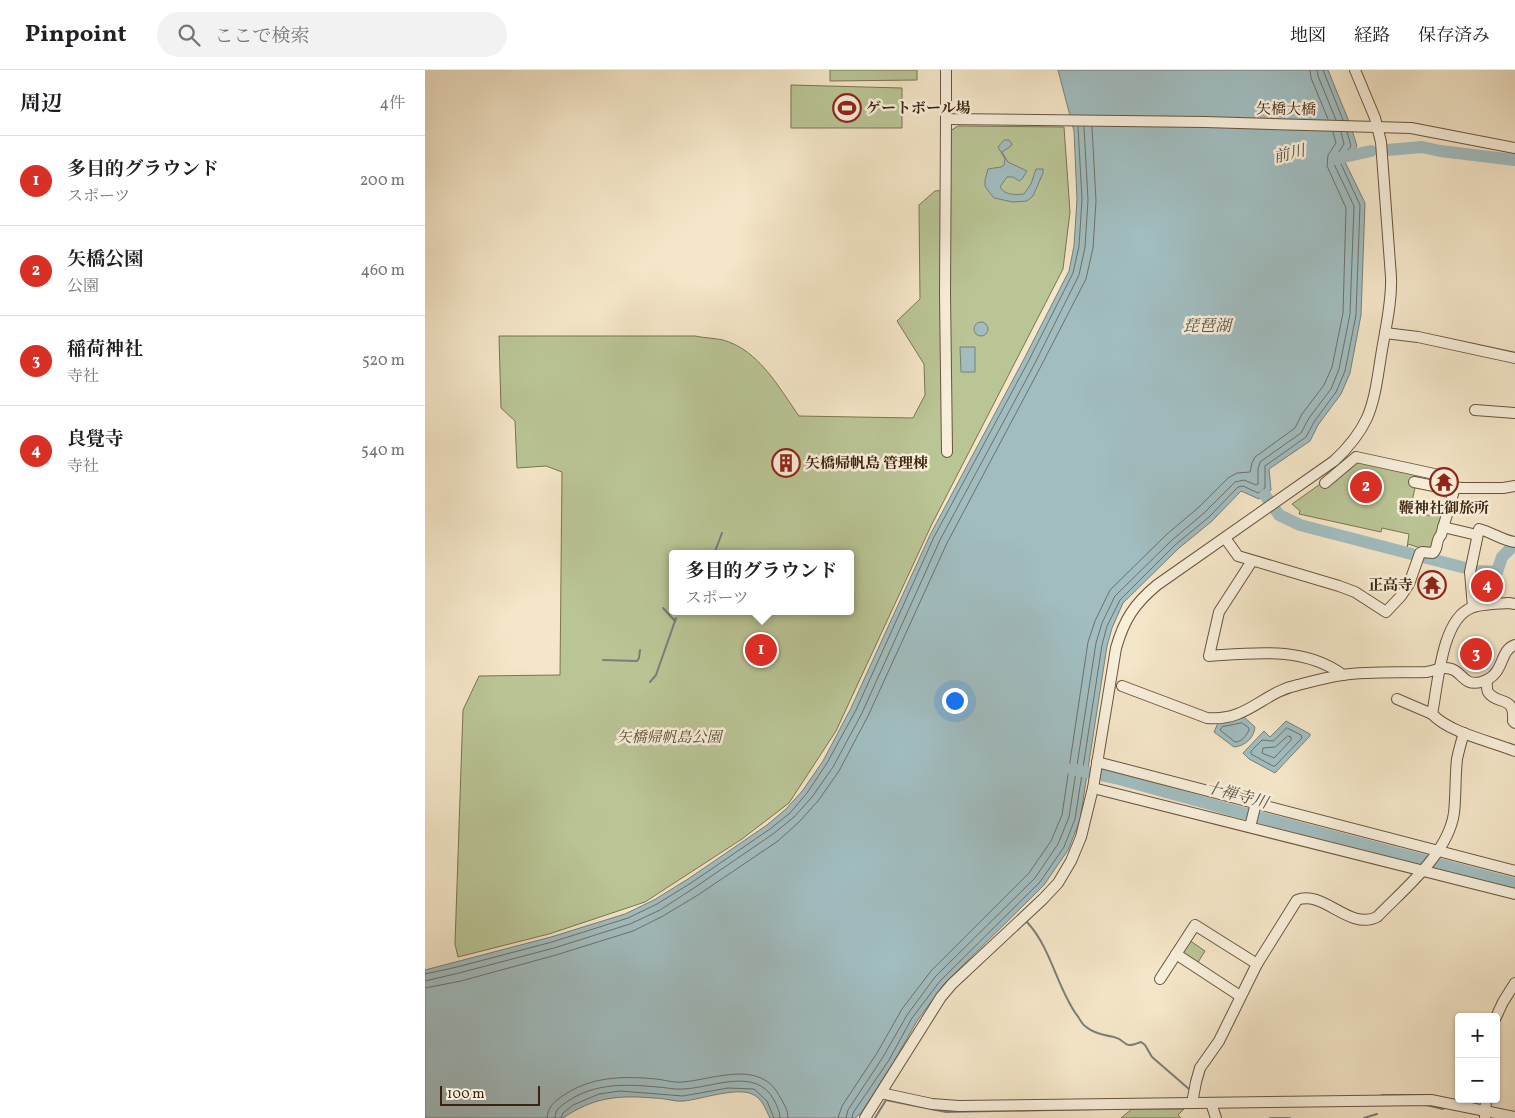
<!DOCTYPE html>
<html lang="ja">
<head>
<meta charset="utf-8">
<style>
	:root { --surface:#fff; --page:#f2f2f2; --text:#202124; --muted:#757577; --line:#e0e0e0; --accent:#d93025 }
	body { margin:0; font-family:Vollkorn,"Noto Serif JP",serif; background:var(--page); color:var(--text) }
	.controls { position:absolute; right:15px; bottom:15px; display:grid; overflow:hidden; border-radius:5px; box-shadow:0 1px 4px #0004 }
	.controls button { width:45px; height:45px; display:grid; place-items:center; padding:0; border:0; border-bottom:1px solid var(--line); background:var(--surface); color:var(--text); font:25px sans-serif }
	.scale { position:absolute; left:15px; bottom:12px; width:100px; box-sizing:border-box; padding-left:5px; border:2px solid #3c230f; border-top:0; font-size:14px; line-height:18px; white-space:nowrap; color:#3c230f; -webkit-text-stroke:4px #f8efdb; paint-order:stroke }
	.you { position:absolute; left:529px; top:630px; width:18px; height:18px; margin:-12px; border:4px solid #fff; border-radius:50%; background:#1a73e8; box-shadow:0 0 0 8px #1a73e833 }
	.badge { display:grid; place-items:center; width:32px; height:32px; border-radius:50%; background:var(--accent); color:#fff; font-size:16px; font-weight:700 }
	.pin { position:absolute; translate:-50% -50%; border:2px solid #fff; box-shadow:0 1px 5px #0006 }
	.popup { position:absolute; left:244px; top:480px; width:185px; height:65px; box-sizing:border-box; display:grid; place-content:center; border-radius:5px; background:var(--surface); filter:drop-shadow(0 1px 4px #0005); font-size:16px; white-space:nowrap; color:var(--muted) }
	.popup b { font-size:19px; color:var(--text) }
	.popup::after { content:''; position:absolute; left:50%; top:100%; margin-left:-10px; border:10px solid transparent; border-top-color:var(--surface) }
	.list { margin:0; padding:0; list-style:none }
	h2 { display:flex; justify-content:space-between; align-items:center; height:65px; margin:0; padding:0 20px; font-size:21px }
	h2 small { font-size:16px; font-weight:400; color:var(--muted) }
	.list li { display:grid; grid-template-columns:32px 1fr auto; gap:15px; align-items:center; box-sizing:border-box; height:90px; padding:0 20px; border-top:1px solid var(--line) }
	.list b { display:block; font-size:19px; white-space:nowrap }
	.list p { margin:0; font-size:16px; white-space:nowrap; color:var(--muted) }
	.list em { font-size:16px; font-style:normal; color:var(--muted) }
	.icon { flex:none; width:28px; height:28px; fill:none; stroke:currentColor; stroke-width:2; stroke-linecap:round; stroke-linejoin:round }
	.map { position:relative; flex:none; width:1090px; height:1048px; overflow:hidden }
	header { display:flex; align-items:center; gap:30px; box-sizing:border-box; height:70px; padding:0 25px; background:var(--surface); border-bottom:1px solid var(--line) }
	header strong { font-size:24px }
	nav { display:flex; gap:28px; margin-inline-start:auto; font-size:18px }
	.search { width:350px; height:45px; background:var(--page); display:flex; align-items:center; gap:12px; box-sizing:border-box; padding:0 18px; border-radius:28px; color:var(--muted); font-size:19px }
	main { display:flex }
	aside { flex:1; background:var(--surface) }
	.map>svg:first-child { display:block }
</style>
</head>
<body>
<header>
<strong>Pinpoint</strong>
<div class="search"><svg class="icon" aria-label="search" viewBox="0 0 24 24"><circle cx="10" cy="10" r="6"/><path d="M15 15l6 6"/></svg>ここで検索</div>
<nav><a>地図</a><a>経路</a><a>保存済み</a></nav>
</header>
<main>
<aside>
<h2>周辺<small>4件</small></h2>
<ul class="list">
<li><span class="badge">1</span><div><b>多目的グラウンド</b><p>スポーツ</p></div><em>200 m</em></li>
<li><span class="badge">2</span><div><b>矢橋公園</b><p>公園</p></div><em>460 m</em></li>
<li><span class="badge">3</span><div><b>稲荷神社</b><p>寺社</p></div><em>520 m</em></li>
<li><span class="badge">4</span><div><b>良覺寺</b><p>寺社</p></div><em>540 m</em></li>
</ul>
</aside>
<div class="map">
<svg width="1090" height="1048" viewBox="0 0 1090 1048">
	<rect width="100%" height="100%" fill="#f4e6c8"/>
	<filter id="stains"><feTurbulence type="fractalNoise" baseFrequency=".004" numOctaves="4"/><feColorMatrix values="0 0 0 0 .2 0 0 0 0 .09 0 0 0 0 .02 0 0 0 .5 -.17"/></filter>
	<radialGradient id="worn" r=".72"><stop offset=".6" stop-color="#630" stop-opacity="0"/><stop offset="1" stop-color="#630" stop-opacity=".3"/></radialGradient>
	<!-- green -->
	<g fill="#bac596" stroke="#7b7452" fill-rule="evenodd">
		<path d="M 405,0 L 492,0 L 492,10 L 405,11 Z"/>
		<path d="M 366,15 L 477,18 L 477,58 L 366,58 Z"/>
		<path d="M 533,56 L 639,57 L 645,142 L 638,199 L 506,456 L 411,661 L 364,733 L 317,769 L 220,832 L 124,864 L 33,887 L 30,874 L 38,640 L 54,606 L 135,605 L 137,402 L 121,396 L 92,398 L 90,351 L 76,338 L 74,266 L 270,266 C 279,268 289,268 298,270 C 334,280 354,318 374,346 L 488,348 L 500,325 L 499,294 L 472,251 L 495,229 L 494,135 L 510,121 L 525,120 L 525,61 ZM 247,484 L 425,484 L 425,541 L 247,541 Z"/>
		<path d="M 930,385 L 994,400 L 985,440 L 1006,446 L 1007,443 L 1019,446 L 1010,476 L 1002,480 L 983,474 L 982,478 L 984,464 L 957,458 L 956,462 L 874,444 L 875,441 L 867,434 L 915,400 Z"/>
		<path d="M 764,870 L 780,881 L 772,894 L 758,884 L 758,878 Z"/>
		<path d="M 707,1039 L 759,1039 L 753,1045 L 756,1048 L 696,1048 Z"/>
	</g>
	<!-- water -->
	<g fill="#a1bdc0" stroke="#797f79">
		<path d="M 633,0 L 903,0 L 925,54 L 932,76 L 920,92 L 940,133 L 936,245 L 925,303 L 916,324 L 893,355 L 885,371 L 844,399 L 846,420 L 834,429 L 816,421 L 787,451 L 754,478 L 698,533 L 687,558 L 682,576 L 655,750 L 643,780 L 619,815 L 519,914 L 492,951 L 468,993 L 436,1043 L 430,1048 L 345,1048 C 341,1040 337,1028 327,1024 C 311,1017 277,1029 259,1031 C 250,1032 239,1028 229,1028 C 193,1025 169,1027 138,1048 L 0,1048 L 0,900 L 126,867 L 200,844 L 229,830 L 263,809 L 342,755 L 361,739 L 378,720 L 398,691 L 426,638 L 505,465 L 599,289 L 644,201 L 649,176 L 652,129 L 649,61 Z"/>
		<path d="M 579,70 L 584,70 L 587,74 L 586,76 L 577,82 L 583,92 L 602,101 L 597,109 L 594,111 L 588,107 L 582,107 L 575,117 C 579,125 590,125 599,124 L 606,114 L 611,99 L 618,99 L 618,103 L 608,126 L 602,131 L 588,132 L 569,128 L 564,122 L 560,116 L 560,110 L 563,99 L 576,97 L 579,95 L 580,89 L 573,77 Z"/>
		<circle cx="556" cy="259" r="7"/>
		<path d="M 535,277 L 550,277 L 550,302 L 536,302 Z"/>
		<path d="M 819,647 L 830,657 C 829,668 820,676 809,677 L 789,662 L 793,653 Z"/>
		<path d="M 861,651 L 885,664 L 885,666 L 850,703 L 824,689 L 818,683 L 839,661 L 845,667 Z"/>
	</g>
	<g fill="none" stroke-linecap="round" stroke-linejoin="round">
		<!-- shore -->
		<g stroke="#6e7068" stroke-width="1">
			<path d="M 885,0 L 886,8 L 903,49"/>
			<path d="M 892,0 L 893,6 L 911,50"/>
			<path d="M 898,0 L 918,50"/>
			<path d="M 817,653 L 824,658 L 824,660 C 821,666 817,672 810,672 L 795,660 L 797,657 Z"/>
			<path d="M 862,658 L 876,665 L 877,668 L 850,696 L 848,696 L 826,684 L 826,681 L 837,670 L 848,671 Z"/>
			<path d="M 863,666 L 866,667 L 866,670 L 849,688 L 837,683 L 838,678 L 850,677 Z"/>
			<path d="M 0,904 L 32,897 L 127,872 L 203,848 L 232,834 L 266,813 L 345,759 L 365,743 L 382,723 L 402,693 L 431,640 L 509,467 L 603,292 L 648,203 L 654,176 L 657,129 L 653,57"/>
			<path d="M 0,911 L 34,903 L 129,878 L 205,854 L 235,840 L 269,818 L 348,764 L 369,747 L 387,727 L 408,697 L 437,643 L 515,470 L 609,295 L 654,205 L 660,177 L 663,130 L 659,57"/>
			<path d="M 0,918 L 36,911 L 131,885 L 208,861 L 238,846 L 273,825 L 353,771 L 374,752 L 393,731 L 414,701 L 443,646 L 522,473 L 615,298 L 661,209 L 668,178 L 671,131 L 667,57"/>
			<path d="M 122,1048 C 123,1036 130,1031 139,1025 C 167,1006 200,1006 231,1009 C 240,1010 250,1013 258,1012 C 290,1009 336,989 355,1027 C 359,1034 363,1040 363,1048"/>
			<path d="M 130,1048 C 130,1039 136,1036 143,1031 C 170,1013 201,1014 232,1017 C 240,1017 249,1020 258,1019 C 287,1018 331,996 349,1030 C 352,1036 355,1042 355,1048"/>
			<path d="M 136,1048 L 138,1043 L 148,1035 L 174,1024 L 195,1021 L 258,1026 L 303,1018 L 329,1019 L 342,1031 L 349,1048"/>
			<path d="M 413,1048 L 417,1036 L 452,983 L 477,939 L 506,901 L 604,803 L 626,771 L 637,745 L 663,572 L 670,551 L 685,520 L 741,465 L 774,437 L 803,408 L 812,403 L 825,402 L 827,393 L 830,387 L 870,358 L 877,344 L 899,315 L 907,297 L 918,243 L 921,138 L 902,96 L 903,85 L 911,73 L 908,62"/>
			<path d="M 421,1048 L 423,1040 L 458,987 L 482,945 L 510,907 L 610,808 L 633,774 L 644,747 L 671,573 L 677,553 L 690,526 L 746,471 L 779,443 L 810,412 L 819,410 L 831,415 L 833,414 L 833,399 L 835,392 L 876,363 L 884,348 L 906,319 L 914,299 L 925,244 L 929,136 L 909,94 L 911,86 L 919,74 L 916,62"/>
			<path d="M 427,1048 L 428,1043 L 464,990 L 487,948 L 515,911 L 615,812 L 639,777 L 650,749 L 677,575 L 682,556 L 695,530 L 750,475 L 784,447 L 813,417 L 818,416 L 833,423 L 840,418 L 840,396 L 881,367 L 889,352 L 911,322 L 920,301 L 931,245 L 935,135 L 916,94 L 916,89 L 926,76 L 922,62"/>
		</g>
		<!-- stream -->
		<g stroke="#797f79" stroke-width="2">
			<path d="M 289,484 L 297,463"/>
			<path d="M 238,538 L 250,551 L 251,548"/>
			<path d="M 178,590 L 212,591 L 214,588 L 215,580"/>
			<path d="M 225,612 L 231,605 L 250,551"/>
			<path d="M 602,852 C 626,878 631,915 651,944 C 654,947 656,953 660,956 C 668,963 679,965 689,967 C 703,970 696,980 716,972 L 720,975 L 727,987 L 764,1019"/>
			<path d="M 957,1025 L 1007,1025"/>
			<path d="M 940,1026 L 947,1026"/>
			<path d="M 1001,1035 L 1018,1039"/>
			<path d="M 450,1048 L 461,1030 L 521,1042 L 676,1039"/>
			<path d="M 845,1048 L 865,1048"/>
			<path d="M 939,1048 L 952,1044"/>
		</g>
		<!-- river -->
		<g stroke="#a1bdc0" stroke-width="12">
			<path d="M 962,80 L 997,77 L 1015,81 L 1090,90"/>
			<path d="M 910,89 L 946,81"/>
			<path d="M 840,425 L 854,445 L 875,455 L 1052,501 L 1072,502 L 1077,487 L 1090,474"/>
			<path d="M 647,699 L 694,709 L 799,738 L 1090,814"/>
		</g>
		<defs>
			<g id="minor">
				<path d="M 521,0 L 521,49 L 780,52 L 986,58 L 1090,78"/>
				<path d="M 521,49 L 520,224 L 522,382"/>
				<path d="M 960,263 L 993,267 L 1090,288"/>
				<path d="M 1050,340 L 1090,343"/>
				<path d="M 989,412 L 1029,420"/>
				<path d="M 900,413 L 931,387 L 1014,405 L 1030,417 L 1036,418 L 1078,418 L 1090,416"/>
				<path d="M 1018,457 L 1052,465"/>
				<path d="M 800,468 L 813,486 L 914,516 L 930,522 L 961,542 L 976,526 L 984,514 L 995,483 L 997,482 L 1008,483 C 1014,478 1010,471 1016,465 L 1030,417"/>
				<path d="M 827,491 L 794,542 L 784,586 C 829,583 879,576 918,605"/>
				<path d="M 1090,534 L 1084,533 C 1073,534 1055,534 1046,538 C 1016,550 1013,616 1007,644 C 1025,663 1065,671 1090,681"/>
				<path d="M 1048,537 L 1045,502 L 1054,459 C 1066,462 1079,471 1090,472"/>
				<path d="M 1062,610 C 1062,613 1061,618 1063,622 C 1072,636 1090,624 1088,651 L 1090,653"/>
				<path d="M 697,616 L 782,648 C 822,652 838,622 873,615 C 888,611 903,607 918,605 C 945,601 973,603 1001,602 C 1008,601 1014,598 1020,598 C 1038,598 1036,617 1056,612 C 1081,605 1073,581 1090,575"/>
				<path d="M 972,629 L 1007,644"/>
				<path d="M 672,692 L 1090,801"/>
				<path d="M 668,718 L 1090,824"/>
				<path d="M 825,757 L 831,733"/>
				<path d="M 751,884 L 815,926"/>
				<path d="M 735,909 L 770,855 L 832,894"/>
				<path d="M 1071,947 L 1078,932 L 1090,913"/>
				<path d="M 456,1023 L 507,1034 L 534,1036 L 1006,1030 L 1090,1047"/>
				<path d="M 767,1033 L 771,1012 L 775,998 L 794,971 L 832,894 L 872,830 C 898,819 924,861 952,847 C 979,819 1023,784 1029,743 C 1031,725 1030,707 1032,689 C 1034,680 1036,672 1039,663"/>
				<path d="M 786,1033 L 791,1048"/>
				<path d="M 440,1048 L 516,927 L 527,914 L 618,829 L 633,813 L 646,791 L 656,767 L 668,718 L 691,578 C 699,550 709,534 732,515 L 909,391 C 922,379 934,365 942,348 C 951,327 953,303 957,280 C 961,256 967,231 966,207 L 956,72 L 950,48 L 930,0"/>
				<path d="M 1060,1048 L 1061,1029"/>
			</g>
		</defs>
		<!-- minor casing -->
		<use href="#minor" stroke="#6a543d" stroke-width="12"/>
		<!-- minor -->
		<use href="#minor" stroke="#f8efdb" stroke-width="10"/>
	</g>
	<!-- icons -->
	<defs>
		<symbol id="stadium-ring" viewBox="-11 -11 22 22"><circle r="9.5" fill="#f8efdb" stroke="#8f2418" stroke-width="1.5"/><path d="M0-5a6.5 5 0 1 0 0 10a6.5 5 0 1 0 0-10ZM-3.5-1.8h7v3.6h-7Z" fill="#8f2418"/></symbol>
		<symbol id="building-ring" viewBox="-11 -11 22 22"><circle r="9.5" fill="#f8efdb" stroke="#8f2418" stroke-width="1.5"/><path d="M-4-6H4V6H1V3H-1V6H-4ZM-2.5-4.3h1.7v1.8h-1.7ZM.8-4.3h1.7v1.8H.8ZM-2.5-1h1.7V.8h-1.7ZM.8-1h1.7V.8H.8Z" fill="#8f2418"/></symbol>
		<symbol id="temple-ring" viewBox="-11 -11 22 22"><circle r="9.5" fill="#f8efdb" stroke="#8f2418" stroke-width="1.5"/><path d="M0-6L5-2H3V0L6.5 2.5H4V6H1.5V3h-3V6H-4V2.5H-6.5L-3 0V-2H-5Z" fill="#8f2418"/></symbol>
	</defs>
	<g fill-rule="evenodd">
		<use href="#stadium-ring" x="406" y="22" width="32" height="32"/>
		<use href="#building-ring" x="345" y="377" width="32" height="32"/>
		<use href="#temple-ring" x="1003" y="396" width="32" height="32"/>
		<use href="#temple-ring" x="991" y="499" width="32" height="32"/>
	</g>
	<g text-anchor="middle" stroke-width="5" stroke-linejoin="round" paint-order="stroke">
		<!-- poi labels -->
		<g font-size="15" font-weight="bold" fill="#3c230f" stroke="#f8efdb" text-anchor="start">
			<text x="441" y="43">ゲートボール場</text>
			<text x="380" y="398">矢橋帰帆島 管理棟</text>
			<text x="1019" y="443" text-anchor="middle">鞭神社御旅所</text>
			<text x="988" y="520" text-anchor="end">正高寺</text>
		</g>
		<!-- street labels -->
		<g font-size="15" fill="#3c230f" stroke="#f8efdb">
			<text transform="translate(861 39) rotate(1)" y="5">矢橋大橋</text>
		</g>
		<!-- park labels -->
		<g font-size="15" font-style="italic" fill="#5c4c31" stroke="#f8efdb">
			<text x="244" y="672">矢橋帰帆島公園</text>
		</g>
		<!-- water labels -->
		<g font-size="16" font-style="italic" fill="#5a5144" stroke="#f8efdb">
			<text transform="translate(864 83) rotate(-13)" y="6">前川</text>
			<text x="782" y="261">琵琶湖</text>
			<text transform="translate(812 724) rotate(15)" y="6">十禅寺川</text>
		</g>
	</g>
	<rect width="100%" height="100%" filter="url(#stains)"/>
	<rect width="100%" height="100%" fill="url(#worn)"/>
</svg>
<div class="controls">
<button>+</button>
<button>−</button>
</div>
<div class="scale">100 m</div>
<div class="you"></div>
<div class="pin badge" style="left:336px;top:580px">1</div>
<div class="popup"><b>多目的グラウンド</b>スポーツ</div>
<div class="pin badge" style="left:941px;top:417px">2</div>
<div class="pin badge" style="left:1051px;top:584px">3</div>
<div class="pin badge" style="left:1062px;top:516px">4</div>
</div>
</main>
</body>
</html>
